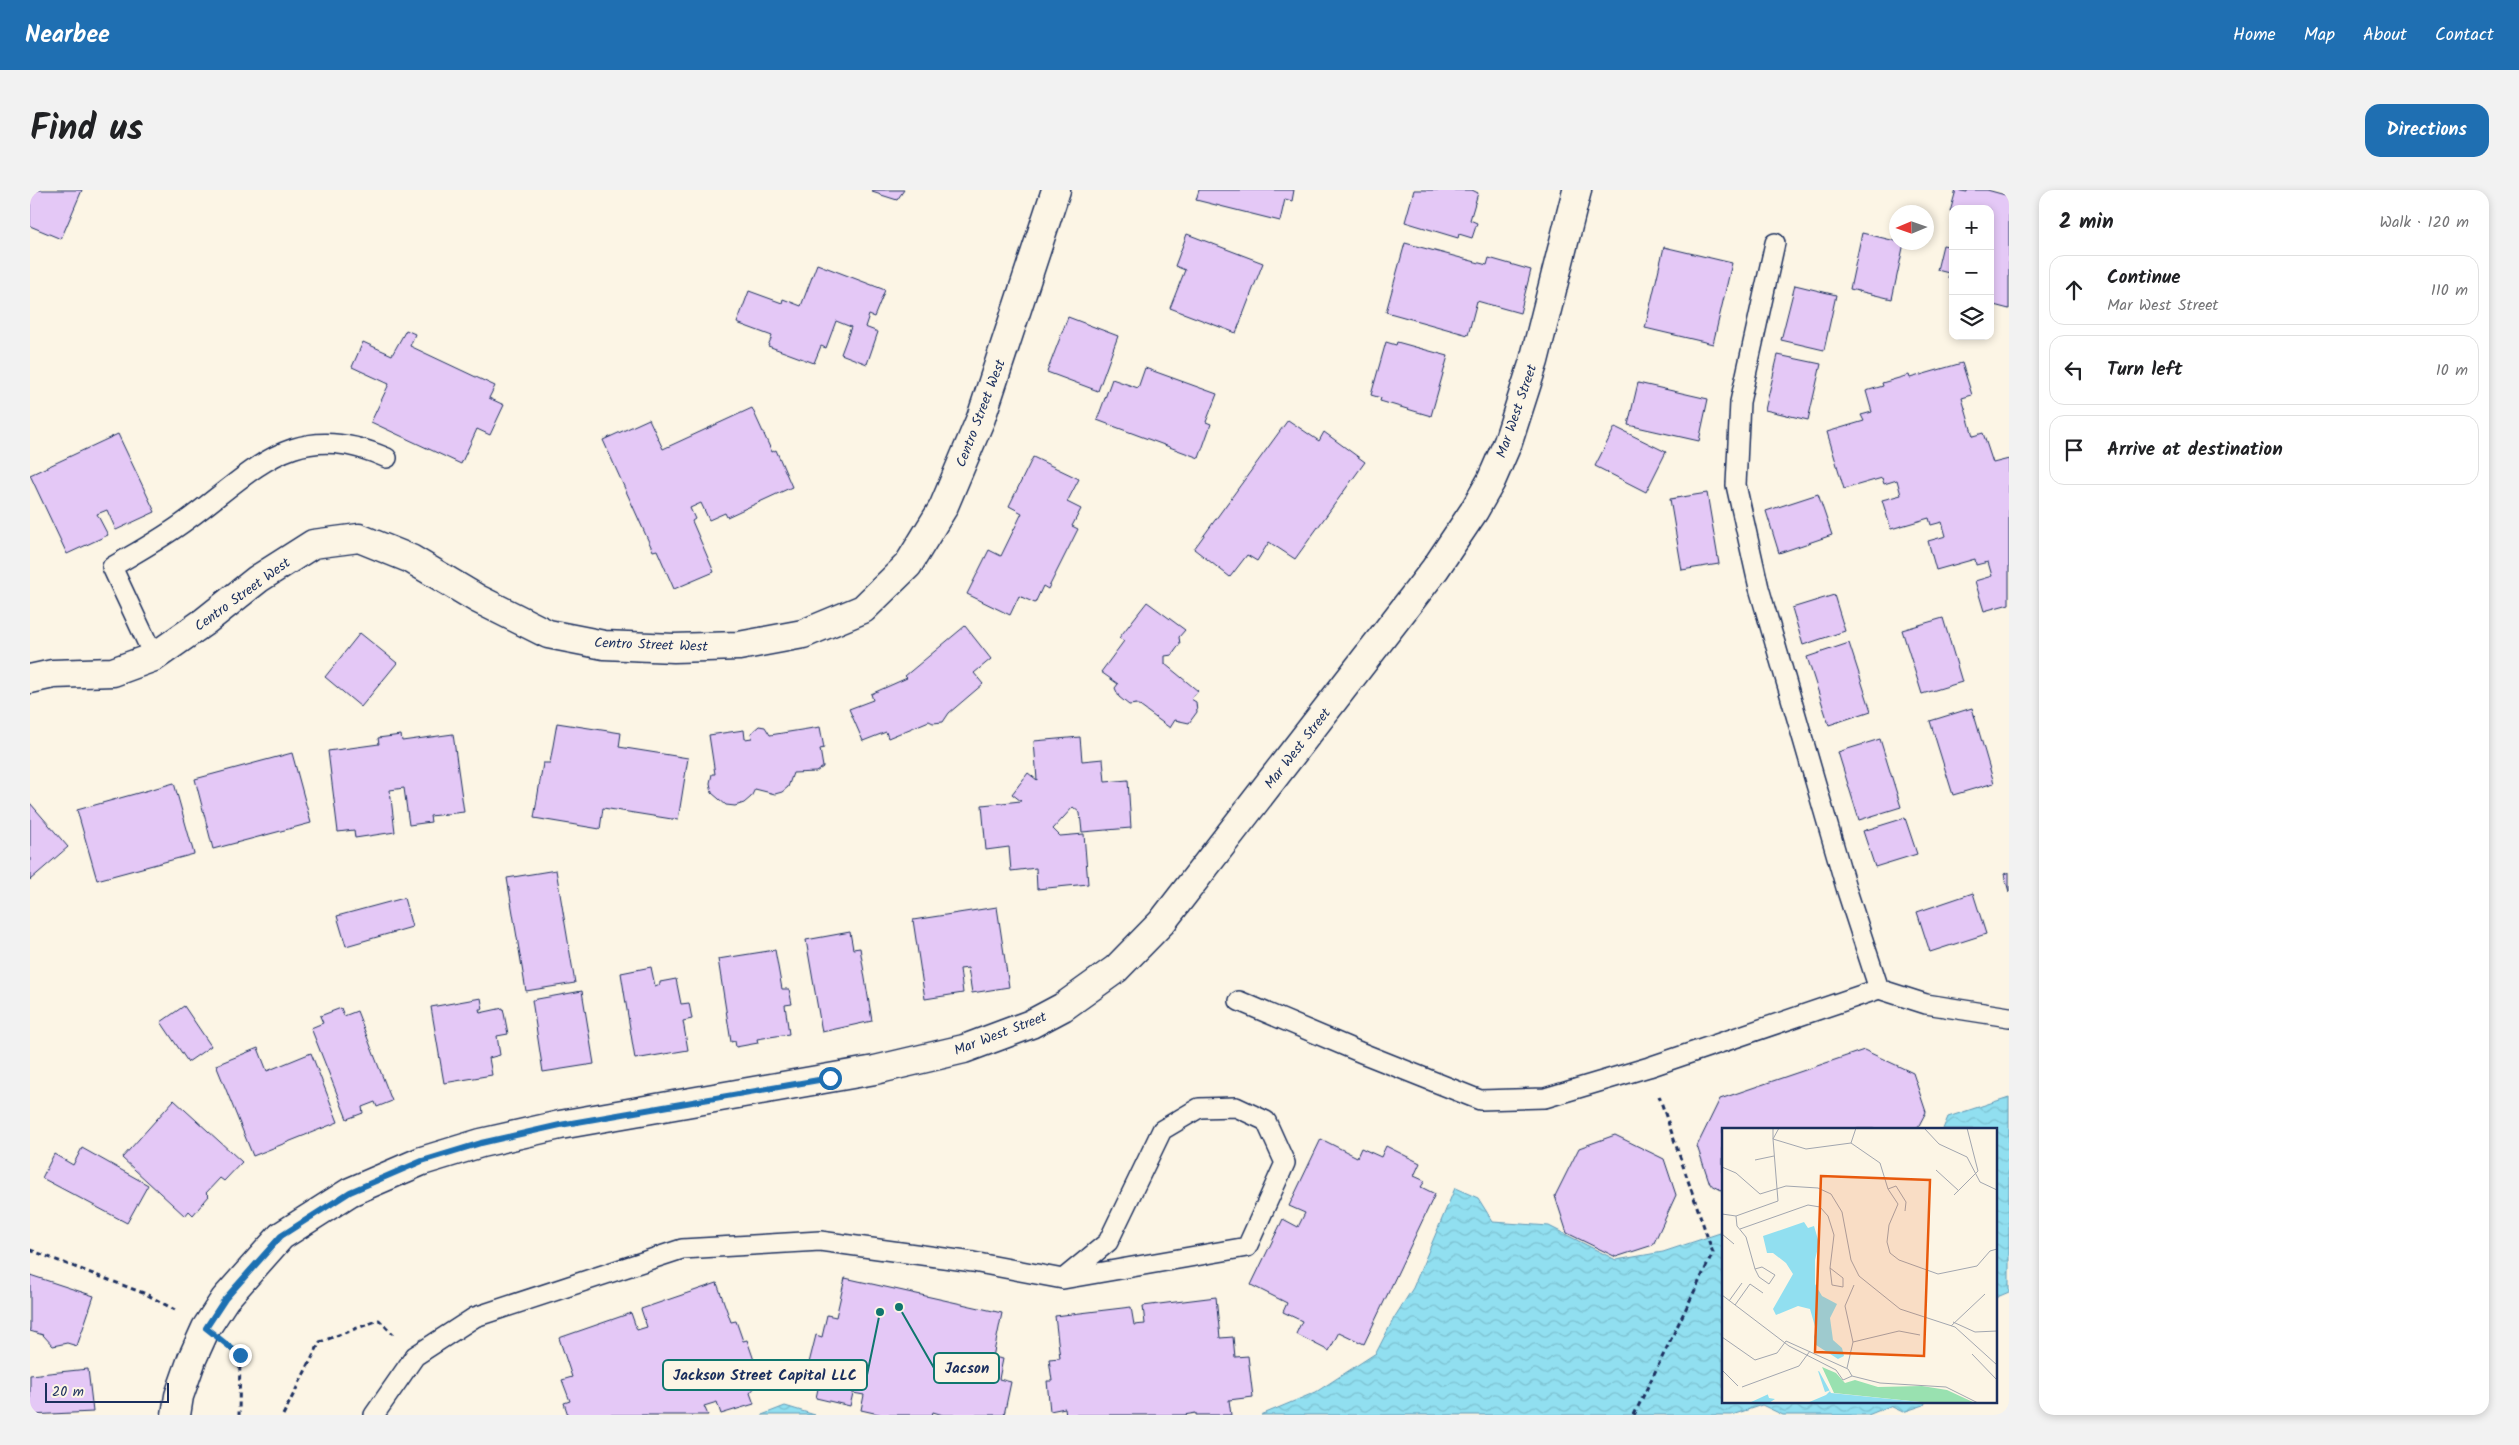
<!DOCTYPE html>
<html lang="en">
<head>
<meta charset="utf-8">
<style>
	:root { --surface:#fff; --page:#f2f2f2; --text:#202124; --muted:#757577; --line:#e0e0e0; --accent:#1f6fb2 }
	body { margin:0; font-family:Kalam,sans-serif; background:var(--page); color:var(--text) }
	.controls { position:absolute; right:15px; top:15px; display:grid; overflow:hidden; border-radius:10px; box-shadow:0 2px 8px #0003 }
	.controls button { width:45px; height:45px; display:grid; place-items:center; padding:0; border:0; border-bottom:1px solid var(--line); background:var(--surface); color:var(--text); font:25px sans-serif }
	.compass { position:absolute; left:1859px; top:15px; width:45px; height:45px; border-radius:50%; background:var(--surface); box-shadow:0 2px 8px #0003; rotate:268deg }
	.scale { position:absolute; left:15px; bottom:12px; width:124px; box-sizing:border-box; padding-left:5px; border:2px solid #1b2f5e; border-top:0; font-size:14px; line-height:18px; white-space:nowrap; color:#1b2f5e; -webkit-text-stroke:4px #fcf5e5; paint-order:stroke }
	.stop { position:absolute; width:15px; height:15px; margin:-11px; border:4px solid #1f6fb2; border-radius:50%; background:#fff }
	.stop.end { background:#1f6fb2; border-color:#fff; box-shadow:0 1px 5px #0008 }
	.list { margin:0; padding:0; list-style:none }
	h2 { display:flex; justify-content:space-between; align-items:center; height:65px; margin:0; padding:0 20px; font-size:21px }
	h2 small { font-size:16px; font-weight:400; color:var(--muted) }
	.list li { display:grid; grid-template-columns:32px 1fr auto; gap:15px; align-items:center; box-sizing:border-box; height:70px; margin:0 10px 10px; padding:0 10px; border:1px solid var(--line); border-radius:15px }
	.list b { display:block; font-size:19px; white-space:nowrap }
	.list p { margin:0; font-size:16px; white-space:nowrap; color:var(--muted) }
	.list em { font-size:16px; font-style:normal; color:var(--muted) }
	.icon { flex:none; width:28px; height:28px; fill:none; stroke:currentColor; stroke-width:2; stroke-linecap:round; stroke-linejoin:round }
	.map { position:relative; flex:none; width:1979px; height:1225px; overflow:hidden; border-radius:15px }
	header { display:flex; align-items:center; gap:30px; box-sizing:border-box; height:70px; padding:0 25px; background:var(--accent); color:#fff }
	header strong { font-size:24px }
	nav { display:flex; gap:28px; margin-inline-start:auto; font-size:18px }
	.intro { display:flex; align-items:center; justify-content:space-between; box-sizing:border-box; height:120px; padding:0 30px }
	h1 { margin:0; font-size:35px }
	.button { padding:12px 22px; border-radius:15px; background:var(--accent); color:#fff; font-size:18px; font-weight:700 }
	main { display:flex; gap:30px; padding:0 30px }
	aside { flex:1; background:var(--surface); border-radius:15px; box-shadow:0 2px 8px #0003 }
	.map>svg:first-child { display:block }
</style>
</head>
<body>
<header>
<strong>Nearbee</strong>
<nav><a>Home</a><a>Map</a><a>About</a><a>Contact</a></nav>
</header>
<div class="intro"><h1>Find us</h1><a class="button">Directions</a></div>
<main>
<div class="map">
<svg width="1979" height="1225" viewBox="0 0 1979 1225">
	<defs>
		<pattern id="water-waves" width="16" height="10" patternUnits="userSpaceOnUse" patternTransform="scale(1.25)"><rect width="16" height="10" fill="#91dff0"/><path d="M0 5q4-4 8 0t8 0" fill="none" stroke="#7cc0d0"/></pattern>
	</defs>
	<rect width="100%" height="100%" fill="#fcf5e5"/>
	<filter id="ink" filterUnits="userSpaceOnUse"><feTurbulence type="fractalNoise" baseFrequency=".02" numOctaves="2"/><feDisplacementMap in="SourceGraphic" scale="10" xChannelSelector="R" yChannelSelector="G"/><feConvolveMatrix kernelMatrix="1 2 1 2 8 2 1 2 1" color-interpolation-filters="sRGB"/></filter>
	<g filter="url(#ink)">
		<!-- water -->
		<g fill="url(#water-waves)" stroke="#6299b6">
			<path d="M 1979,907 L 1979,1102 L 1965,1108 L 1965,939 L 1913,939 L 1918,927 Z"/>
			<path d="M 1425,998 L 1448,1008 L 1463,1032 L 1519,1036 L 1586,1070 L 1633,1062 L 1693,1042 L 1693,1211 L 1896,1211 L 1894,1215 L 1873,1222 L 1860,1216 L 1838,1225 L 1753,1225 L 1732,1215 L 1702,1225 L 1231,1225 L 1286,1202 L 1346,1163 L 1364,1128 L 1383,1098 Z"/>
			<path d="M 755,1216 L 785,1225 L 732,1225 Z"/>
		</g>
		<!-- building -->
		<g fill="#e4c8f6" stroke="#1b2f5e">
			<path d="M 0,0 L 52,0 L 31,49 L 0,36 Z"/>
			<path d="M 842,0 L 874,0 L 867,10 L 842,2 Z"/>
			<path d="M 1169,0 L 1264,0 L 1262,11 L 1255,9 L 1250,31 L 1166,10 Z"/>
			<path d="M 1384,0 L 1442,0 L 1448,3 L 1440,30 L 1447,33 L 1442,48 L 1429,44 L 1428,48 L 1375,32 Z"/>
			<path d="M 1926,0 L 1937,2 L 1937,0 L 1957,0 L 1979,6 L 1979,119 L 1960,114 L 1960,19 L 1923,19 L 1923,23 L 1920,22 Z"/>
			<path d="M 1832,43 L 1874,53 L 1862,109 L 1820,99 Z"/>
			<path d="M 1157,44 L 1233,73 L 1206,143 L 1140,118 L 1155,80 L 1145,76 Z"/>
			<path d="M 1375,53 L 1457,75 L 1459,68 L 1501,80 L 1490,123 L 1447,111 L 1438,145 L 1356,122 Z"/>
			<path d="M 1913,55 L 1923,57 L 1923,90 L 1918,88 L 1919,83 L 1907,80 Z"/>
			<path d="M 1634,57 L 1702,73 L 1683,154 L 1615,138 Z"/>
			<path d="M 787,74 L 855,100 L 844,127 L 839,125 L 835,137 L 848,142 L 837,174 L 811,164 L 821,137 L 806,131 L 796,158 L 791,156 L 784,173 L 738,156 L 742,146 L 707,133 L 719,101 L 752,113 L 753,109 L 771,116 Z"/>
			<path d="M 1765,95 L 1806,105 L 1794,160 L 1751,150 Z"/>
			<path d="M 1038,127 L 1088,146 L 1068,201 L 1017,182 Z"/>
			<path d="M 376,140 L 385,144 L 380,156 L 465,196 L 459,208 L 474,215 L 460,245 L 447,239 L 431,274 L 341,232 L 359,194 L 322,177 L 333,152 L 362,165 Z"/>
			<path d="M 1356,152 L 1366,155 L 1367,152 L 1418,166 L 1401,226 L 1350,211 L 1351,208 L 1341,205 Z"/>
			<path d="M 1748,165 L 1791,174 L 1778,230 L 1735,220 Z"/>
			<path d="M 1932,173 L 1942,205 L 1932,208 L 1943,246 L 1953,243 L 1963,273 L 1979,269 L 1979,414 L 1954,421 L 1945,391 L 1962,386 L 1958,372 L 1946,375 L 1945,369 L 1906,380 L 1898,351 L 1916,346 L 1912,332 L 1901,335 L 1899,328 L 1861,339 L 1852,310 L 1871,305 L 1867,290 L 1854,294 L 1852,288 L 1814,299 L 1797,242 L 1834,231 L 1831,225 L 1842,222 L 1836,201 L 1853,196 L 1852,193 L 1879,185 L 1880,188 Z"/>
			<path d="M 1115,178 L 1187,204 L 1176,232 L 1181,234 L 1169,268 L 1067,230 L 1082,189 L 1108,198 Z"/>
			<path d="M 1608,193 L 1678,209 L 1669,251 L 1598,235 Z"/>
			<path d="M 722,218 L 742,262 L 746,260 L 762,297 L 697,327 L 695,323 L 679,330 L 671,313 L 660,318 L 665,329 L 662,331 L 684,382 L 644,399 L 627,360 L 623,361 L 573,250 L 619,229 L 633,259 Z"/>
			<path d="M 1258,230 L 1289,251 L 1294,242 L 1335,272 L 1265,369 L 1239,352 L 1227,371 L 1217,365 L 1200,387 L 1164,359 Z"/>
			<path d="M 1585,237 L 1636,262 L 1616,302 L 1565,276 Z"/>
			<path d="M 88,244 L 125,322 L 86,340 L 77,320 L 67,324 L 78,345 L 37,364 L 0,285 Z"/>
			<path d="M 1003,267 L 1049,289 L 1037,312 L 1051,319 L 1042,336 L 1048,339 L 1018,399 L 1013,396 L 1005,413 L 989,406 L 980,425 L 937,404 L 959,360 L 971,366 L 992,323 L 979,316 Z"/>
			<path d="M 1677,303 L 1689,374 L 1652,380 L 1640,309 Z"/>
			<path d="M 1788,304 L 1802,345 L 1749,363 L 1736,321 Z"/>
			<path d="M 1804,405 L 1815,441 L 1773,455 L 1762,418 Z"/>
			<path d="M 1117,412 L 1155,440 L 1149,447 L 1150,454 L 1142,465 L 1135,466 L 1135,474 L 1168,501 L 1161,509 L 1166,512 L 1167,522 L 1159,533 L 1145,530 L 1140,538 L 1107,514 L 1099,515 L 1089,507 L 1085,498 L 1088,494 L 1071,482 L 1094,451 L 1089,448 Z"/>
			<path d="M 1913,428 L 1932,492 L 1892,504 L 1872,440 Z"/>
			<path d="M 935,436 L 961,469 L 944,483 L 953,494 L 919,523 L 913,532 L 903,533 L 899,531 L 858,548 L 856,542 L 833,551 L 819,519 L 843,510 L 841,504 L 877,488 L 875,486 Z"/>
			<path d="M 330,443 L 367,473 L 331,517 L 295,487 Z"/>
			<path d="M 1819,453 L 1841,521 L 1799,535 L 1777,467 Z"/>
			<path d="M 1942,518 L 1964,593 L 1923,605 L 1900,531 Z"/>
			<path d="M 527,533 L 591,543 L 589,557 L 658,568 L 648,630 L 573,618 L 570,639 L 504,628 L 513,573 L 520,573 Z"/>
			<path d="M 729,536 L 735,537 L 740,545 L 790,537 L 794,558 L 790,559 L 793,577 L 786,582 L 763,583 L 758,597 L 752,602 L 745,604 L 725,599 L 721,607 L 714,613 L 705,616 L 696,615 L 682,603 L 680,593 L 682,584 L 685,584 L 679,545 L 714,540 L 715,549 L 722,548 L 721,543 Z"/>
			<path d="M 423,544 L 434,622 L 400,626 L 401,632 L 379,635 L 374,598 L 360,600 L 365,642 L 325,648 L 324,640 L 308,642 L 298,561 L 349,554 L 348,548 L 371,545 L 372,551 Z"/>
			<path d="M 1050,547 L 1052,571 L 1073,569 L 1075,592 L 1098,590 L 1101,638 L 1052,642 L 1050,623 L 1043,617 L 1023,639 L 1030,646 L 1054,644 L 1058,694 L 1007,699 L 1006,678 L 981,681 L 979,657 L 956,660 L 952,615 L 991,611 L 982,604 L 998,583 L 1007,590 L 1004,551 Z"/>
			<path d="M 1850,549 L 1871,617 L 1829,630 L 1808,562 Z"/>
			<path d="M 262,563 L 281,633 L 183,659 L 165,589 Z"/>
			<path d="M 144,593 L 164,664 L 67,690 L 47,620 Z"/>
			<path d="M 0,613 L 38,657 L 0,690 Z"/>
			<path d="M 1875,628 L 1887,664 L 1845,677 L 1833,641 Z"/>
			<path d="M 526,680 L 545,793 L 496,801 L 477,688 Z"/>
			<path d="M 1979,682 L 1979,702 L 1974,684 Z"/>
			<path d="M 1943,703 L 1956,744 L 1900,762 L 1887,722 Z"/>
			<path d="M 374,708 L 382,737 L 316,756 L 307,726 Z"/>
			<path d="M 967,717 L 979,797 L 942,803 L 938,778 L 930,779 L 933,803 L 895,809 L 883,730 Z"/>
			<path d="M 820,742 L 823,759 L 830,758 L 842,831 L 792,842 L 776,750 Z"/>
			<path d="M 745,760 L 752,799 L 759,799 L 762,814 L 755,815 L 759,844 L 727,849 L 728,853 L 706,857 L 705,851 L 701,852 L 688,769 Z"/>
			<path d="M 621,777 L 625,796 L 630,794 L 630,792 L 646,789 L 651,814 L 659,813 L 662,829 L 653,831 L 658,860 L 605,869 L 591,783 Z"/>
			<path d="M 552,801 L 564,874 L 513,882 L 502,810 Z"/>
			<path d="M 451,808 L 453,819 L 449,819 L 450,823 L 473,818 L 478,844 L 467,846 L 470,865 L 459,868 L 462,885 L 414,893 L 401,817 Z"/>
			<path d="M 154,816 L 181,856 L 158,872 L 131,832 Z"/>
			<path d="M 311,818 L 314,826 L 327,821 L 362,911 L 347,917 L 345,912 L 332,917 L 333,923 L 317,929 L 281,838 L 293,833 L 290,826 Z"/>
			<path d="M 228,858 L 237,881 L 281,863 L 308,932 L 223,966 L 186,875 Z"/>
			<path d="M 1834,860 L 1883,883 L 1896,922 L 1887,939 L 1693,939 L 1693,1001 L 1680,994 L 1667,956 L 1690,909 Z"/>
			<path d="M 144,910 L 212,972 L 194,991 L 190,988 L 176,1003 L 179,1006 L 163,1025 L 159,1021 L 155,1026 L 92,968 Z"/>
			<path d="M 1585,945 L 1634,969 L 1646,1005 L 1623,1055 L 1586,1067 L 1537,1043 L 1525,1006 L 1549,958 Z"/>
			<path d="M 1291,949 L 1327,967 L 1331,958 L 1351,967 L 1356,956 L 1390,973 L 1384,986 L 1395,991 L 1391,997 L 1405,1004 L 1334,1154 L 1309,1142 L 1299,1161 L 1266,1144 L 1272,1131 L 1253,1122 L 1257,1113 L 1221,1095 L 1253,1029 L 1268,1037 L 1275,1023 L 1259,1016 Z"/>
			<path d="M 52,958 L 118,995 L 97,1033 L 12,988 L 24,964 L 43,975 Z"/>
			<path d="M 0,1085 L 64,1106 L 47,1156 L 37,1153 L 23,1156 L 13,1145 L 0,1141 Z"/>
			<path d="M 815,1088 L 972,1123 L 963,1167 L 973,1169 L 969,1189 L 981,1192 L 974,1225 L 913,1225 L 903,1222 L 902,1225 L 853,1225 L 831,1220 L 834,1205 L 823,1203 L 820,1216 L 786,1208 L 792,1180 L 778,1177 L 786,1145 L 792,1147 L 797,1125 L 806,1127 Z"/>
			<path d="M 687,1093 L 701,1132 L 706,1131 L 713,1151 L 717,1150 L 727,1179 L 721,1181 L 726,1196 L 720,1203 L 724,1214 L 691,1224 L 687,1212 L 674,1216 L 678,1225 L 538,1225 L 534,1213 L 540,1211 L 532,1190 L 542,1187 L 529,1148 L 601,1123 L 607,1140 L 617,1137 L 611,1119 Z"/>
			<path d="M 1186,1107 L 1190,1148 L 1203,1147 L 1205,1167 L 1218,1166 L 1223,1207 L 1199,1210 L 1201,1225 L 1166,1225 L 1166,1223 L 1154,1225 L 1036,1225 L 1035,1218 L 1020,1221 L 1017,1191 L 1022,1191 L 1019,1169 L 1030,1168 L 1025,1126 L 1101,1117 L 1104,1135 L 1115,1134 L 1113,1116 Z"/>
			<path d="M 58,1179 L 63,1222 L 0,1225 L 0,1185 Z"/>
		</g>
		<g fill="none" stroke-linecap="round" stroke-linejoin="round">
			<defs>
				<g id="lane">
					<path d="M 1745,53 L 1710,212 L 1706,295 L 1729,398 L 1817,701 L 1849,799"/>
					<path d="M 124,467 L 82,377 C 107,362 133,348 157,330 C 227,279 264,227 357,268"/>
					<path d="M 1209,811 L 1332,863 L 1450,910 L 1515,908 L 1619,877 L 1849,799 L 1896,814 L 1979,827"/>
					<path d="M 344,1225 L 385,1166 L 445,1127 L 652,1059 L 790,1051 L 943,1072 L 1033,1089 L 1217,1057 L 1255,973 L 1236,931 L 1206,917 L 1169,918 L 1132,940 L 1078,1052 L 1033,1089"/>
				</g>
				<g id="street">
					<path d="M 0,489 L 23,484 L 83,482 L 124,467 L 174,432 L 228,389 L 283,354 L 329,348 L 381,369 L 448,409 L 518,444 L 574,455 L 644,458 L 709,456 L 773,444 L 833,419 L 878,375 L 913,318 L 951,228 L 1026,0"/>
					<path d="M 146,1225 L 149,1206 L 162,1169 L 176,1138 L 195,1109 L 251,1046 L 320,1002 L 392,971 L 451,953 L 530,935 L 845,880 L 934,859 L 1001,834 L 1033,817 L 1086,779 L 1132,732 L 1405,379 L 1444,321 L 1461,291 L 1478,252 L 1504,171 L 1547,0"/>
				</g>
			</defs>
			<!-- lane casing -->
			<use href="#lane" stroke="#1b2f5e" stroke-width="22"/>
			<!-- street casing -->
			<use href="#street" stroke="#1b2f5e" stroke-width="31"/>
			<!-- path -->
			<g stroke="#1b2f5e" stroke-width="3" stroke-dasharray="5 4" stroke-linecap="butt">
				<path d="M 0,1060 L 116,1104 L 145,1120"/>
				<path d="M 205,1161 L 210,1165 L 209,1225"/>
				<path d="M 253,1225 L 290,1152 L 349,1130 L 363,1144"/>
				<path d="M 1604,1225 L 1683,1063 L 1629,906"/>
			</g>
			<!-- lane -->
			<use href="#lane" stroke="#fcf5e5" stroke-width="19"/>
			<!-- street -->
			<use href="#street" stroke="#fcf5e5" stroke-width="28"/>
		</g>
	</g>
	<g fill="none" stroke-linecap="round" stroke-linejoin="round" filter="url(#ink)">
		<!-- route -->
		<path stroke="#1f6fb2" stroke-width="6" d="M 210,1165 L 176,1138 L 195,1109 L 251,1046 L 320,1002 L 392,971 L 451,953 L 530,935 L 800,888"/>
	</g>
	<g text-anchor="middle" stroke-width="4.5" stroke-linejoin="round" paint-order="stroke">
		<!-- street labels -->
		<g font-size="14" fill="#1b2f5e" stroke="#fcf5e5">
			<text transform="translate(1486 221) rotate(-71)" y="5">Mar West Street</text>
			<text transform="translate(950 223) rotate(-69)" y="5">Centro Street West</text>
			<text transform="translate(212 404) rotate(-36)" y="5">Centro Street West</text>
			<text transform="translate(621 454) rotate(2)" y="5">Centro Street West</text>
			<text transform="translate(1267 558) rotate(-52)" y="5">Mar West Street</text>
			<text transform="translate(970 843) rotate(-21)" y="5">Mar West Street</text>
		</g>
	</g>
	<!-- overview -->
	<g transform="translate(1692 938)">
		<rect width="275" height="275" fill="#fcf5e5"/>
		<path d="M 100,239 L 114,245 L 123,255 L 133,252 L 156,259 L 200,258 L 225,262 L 253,275 L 208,275 L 112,265 Z" fill="#99e1b0"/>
		<path d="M 82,94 L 86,100 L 92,98 L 97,115 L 93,132 L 93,156 L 100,168 L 115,176 L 108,190 L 111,212 L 120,220 L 122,228 L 116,231 L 94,217 L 92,209 L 94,202 L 88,181 L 76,178 L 54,187 L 51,181 L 71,146 L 64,135 L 51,125 L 45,125 L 41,108 ZM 97,243 L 109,265 L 208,275 L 27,275 Z" fill="#91dff0"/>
		<path d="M 96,243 L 103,264 L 109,262 L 104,267 L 85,275 L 47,275 L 53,271 L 47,270 L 45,264 Z" fill="#fcf5e5"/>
		<path fill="none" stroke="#a2a6af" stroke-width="1" d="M 51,0 L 51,11 L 84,21 L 129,15 L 158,35 L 166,61 L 176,76 L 167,97 L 165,114 L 168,125 L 177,132 L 216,146 L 255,138 L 268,123 L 275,121M 202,0 L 217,16 L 245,29 L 258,54 L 275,62M 129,15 L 134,0M 33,32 L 52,28M 0,39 L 14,45 L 38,66 L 64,58 L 96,60 L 109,66 L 120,84 L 129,132 L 137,148 L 178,181 L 233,199 L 275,237M 214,42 L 237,63M 166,61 L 174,58 L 184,74 L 183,83M 232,67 L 256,43 L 245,0M 0,86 L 14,88 L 56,73 L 51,11 L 57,0M 14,88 L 15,98 L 24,109 L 33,141 L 40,139 L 53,147 L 47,156 L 37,149 L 33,141M 18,101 L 86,77 L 98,79 L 106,88 L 112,107 L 108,140 L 121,150 L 121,159 L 110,157 L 108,140M 0,106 L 12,116M 0,167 L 67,218 L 114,242 L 121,252 L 130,248M 7,173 L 20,155M 13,177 L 28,156 L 41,165M 231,194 L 253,204 L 275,203M 229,198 L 263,166M 0,209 L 33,232 L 55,225 L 64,213M 64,213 L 126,241 L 130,248M 131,214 L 177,203 L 198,207M 250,226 L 275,252M 125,240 L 131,214 L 123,178 L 132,157M 0,242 L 16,258M 130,248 L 158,255 L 224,259 L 256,275M 20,259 L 77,238 L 88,223"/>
		<path fill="#e8590c" fill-opacity="0.15" stroke="#e8590c" stroke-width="2.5" d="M 99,48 L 208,52 L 202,228 L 93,224 Z"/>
		<rect width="275" height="275" fill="none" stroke="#1b2f5e" stroke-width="2.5"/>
	</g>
	<!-- callouts -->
	<path fill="none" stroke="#0f766e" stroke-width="2" d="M869 1117L904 1178M850 1122L837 1185"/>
	<g fill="#0f766e" stroke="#fcf5e5" stroke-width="2">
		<circle cx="869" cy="1117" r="5"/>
		<circle cx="850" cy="1122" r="5"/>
	</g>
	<g fill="#fcf5e5" stroke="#0f766e" stroke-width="2">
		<rect x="904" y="1163" width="65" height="30" rx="5"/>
		<rect x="633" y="1170" width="204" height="30" rx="5"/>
	</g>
	<g font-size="15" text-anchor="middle" font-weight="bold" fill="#1b2f5e">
		<text x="937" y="1183">Jacson</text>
		<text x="735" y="1190">Jackson Street Capital LLC</text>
	</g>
</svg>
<div class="controls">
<button>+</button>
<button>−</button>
<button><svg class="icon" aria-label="layers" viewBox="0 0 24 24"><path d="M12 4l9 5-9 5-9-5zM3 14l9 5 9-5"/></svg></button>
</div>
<svg class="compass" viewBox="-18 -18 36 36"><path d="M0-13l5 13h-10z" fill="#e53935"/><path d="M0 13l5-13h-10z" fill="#757577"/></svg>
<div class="scale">20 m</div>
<div class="stop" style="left:800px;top:888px"></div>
<div class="stop end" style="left:210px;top:1165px"></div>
</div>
<aside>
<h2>2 min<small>Walk · 120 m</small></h2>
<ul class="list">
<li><svg class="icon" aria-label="ahead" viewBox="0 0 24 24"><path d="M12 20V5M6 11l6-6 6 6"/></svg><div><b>Continue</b><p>Mar West Street</p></div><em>110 m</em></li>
<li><svg class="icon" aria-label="left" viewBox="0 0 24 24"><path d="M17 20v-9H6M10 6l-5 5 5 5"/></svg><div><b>Turn left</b></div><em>10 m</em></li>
<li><svg class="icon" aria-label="arrive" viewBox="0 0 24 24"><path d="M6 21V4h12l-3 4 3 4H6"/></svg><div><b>Arrive at destination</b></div></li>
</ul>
</aside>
</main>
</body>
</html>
